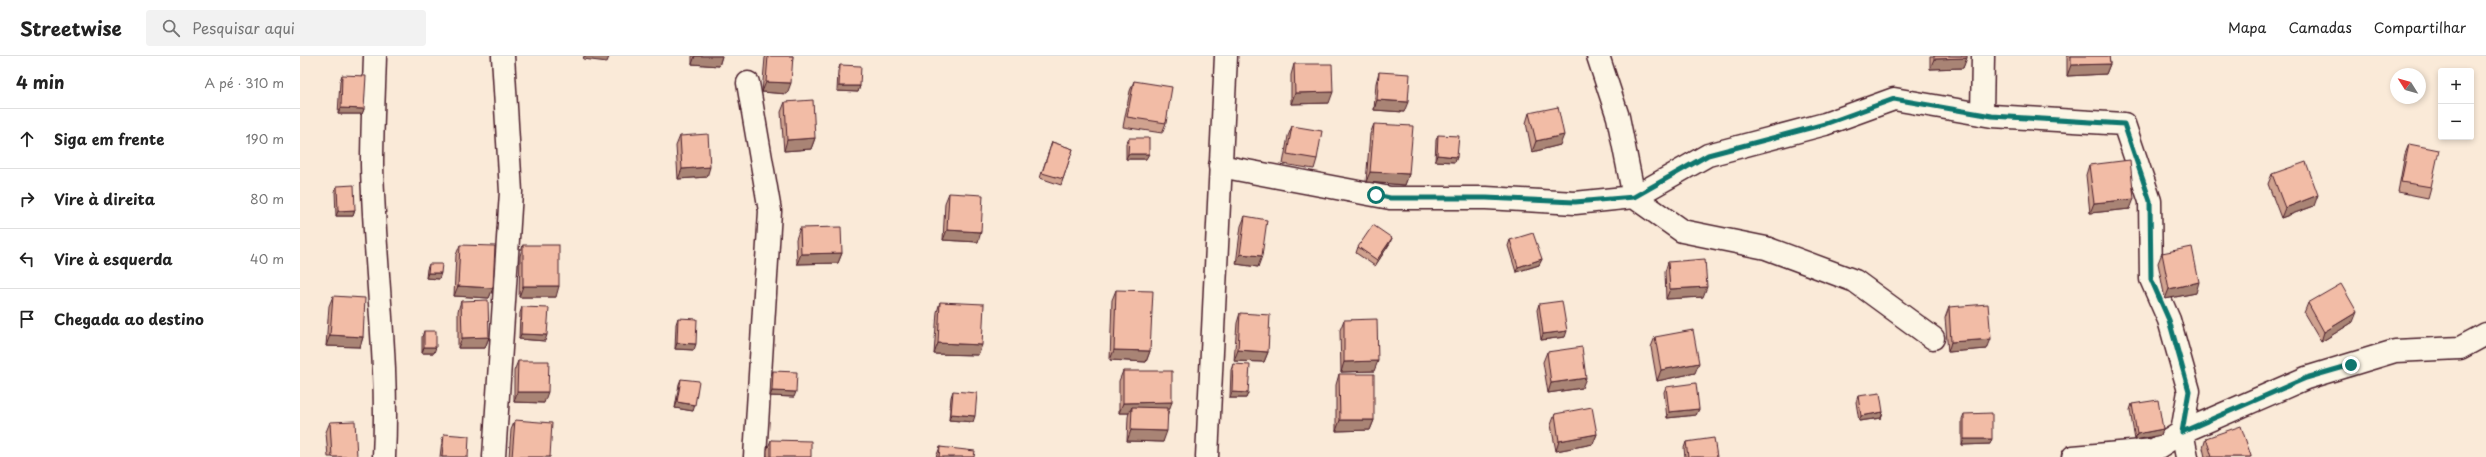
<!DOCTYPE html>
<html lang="pt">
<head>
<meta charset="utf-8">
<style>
	:root { --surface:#fff; --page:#f2f2f2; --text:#222; --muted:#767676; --line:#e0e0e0 }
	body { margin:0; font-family:"Playpen Sans",sans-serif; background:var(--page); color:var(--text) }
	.controls { position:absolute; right:12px; top:12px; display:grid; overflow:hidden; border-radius:4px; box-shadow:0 2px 6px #0003 }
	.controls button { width:36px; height:36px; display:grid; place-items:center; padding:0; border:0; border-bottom:1px solid var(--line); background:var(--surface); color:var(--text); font:20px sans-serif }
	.compass { position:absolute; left:2090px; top:12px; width:36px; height:36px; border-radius:50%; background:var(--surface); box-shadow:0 2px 6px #0003; rotate:307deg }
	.stop { position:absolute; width:12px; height:12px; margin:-9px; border:3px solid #0f766e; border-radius:50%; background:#fff }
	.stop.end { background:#0f766e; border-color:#fff; box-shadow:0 1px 4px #0008 }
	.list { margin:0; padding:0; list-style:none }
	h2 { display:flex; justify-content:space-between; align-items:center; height:52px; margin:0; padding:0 16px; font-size:17px }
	h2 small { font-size:13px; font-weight:400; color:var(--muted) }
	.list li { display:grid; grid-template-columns:26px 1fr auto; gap:12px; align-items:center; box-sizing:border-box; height:60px; padding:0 16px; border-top:1px solid var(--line) }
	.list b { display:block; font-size:15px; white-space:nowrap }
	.list em { font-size:13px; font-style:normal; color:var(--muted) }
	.icon { flex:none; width:22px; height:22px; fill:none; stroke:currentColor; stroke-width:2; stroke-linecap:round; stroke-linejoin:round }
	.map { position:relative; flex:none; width:2186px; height:401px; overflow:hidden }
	header { display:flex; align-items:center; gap:24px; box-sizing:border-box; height:56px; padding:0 20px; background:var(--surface); border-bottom:1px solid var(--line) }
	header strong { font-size:19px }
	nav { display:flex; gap:22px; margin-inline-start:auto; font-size:14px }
	.search { width:280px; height:36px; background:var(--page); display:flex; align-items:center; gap:10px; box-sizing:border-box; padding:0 14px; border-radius:4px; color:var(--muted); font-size:15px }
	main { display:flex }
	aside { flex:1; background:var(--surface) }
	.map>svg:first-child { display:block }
</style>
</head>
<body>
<header>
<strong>Streetwise</strong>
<div class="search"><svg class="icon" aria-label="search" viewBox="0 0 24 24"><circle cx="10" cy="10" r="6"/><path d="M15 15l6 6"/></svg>Pesquisar aqui</div>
<nav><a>Mapa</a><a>Camadas</a><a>Compartilhar</a></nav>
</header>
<main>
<aside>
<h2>4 min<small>A pé · 310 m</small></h2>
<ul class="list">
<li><svg class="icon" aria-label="ahead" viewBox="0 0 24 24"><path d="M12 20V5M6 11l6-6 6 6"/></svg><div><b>Siga em frente</b></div><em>190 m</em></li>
<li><svg class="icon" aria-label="right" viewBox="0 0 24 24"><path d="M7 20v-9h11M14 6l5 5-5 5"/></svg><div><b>Vire à direita</b></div><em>80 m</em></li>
<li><svg class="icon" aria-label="left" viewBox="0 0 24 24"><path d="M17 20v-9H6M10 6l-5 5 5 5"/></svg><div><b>Vire à esquerda</b></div><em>40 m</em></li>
<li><svg class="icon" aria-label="arrive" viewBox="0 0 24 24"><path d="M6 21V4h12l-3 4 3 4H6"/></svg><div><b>Chegada ao destino</b></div></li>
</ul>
</aside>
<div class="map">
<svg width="2186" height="401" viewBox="0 0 2186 401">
	<rect width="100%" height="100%" fill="#faead8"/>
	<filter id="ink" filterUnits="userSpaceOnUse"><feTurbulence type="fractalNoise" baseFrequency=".025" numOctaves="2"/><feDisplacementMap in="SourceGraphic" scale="8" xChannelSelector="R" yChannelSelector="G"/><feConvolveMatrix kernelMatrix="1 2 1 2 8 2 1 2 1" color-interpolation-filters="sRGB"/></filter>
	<g filter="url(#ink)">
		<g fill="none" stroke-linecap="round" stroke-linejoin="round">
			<defs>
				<g id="street">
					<path d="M 75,0 C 74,36 72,73 72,109 C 74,207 89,304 84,401"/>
					<path d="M 1298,0 L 1318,61 L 1334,141 L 1408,99 L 1525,68 L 1594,43 L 1692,60 L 1824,68 L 1850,145 L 1851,223 L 1869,264 L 1889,335 L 1882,376 L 1887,401"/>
					<path d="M 448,27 L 470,155 L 455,401"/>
					<path d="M 1682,58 L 1683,0"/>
					<path d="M 920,110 L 1090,142 L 1186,142 L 1275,147 L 1334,141 L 1382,175 L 1466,192 L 1555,225 L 1633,282"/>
					<path d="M 194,401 L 211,136 L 203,0"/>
					<path d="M 1773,401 L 1854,394 L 1882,376 L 2006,322 L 2095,295 L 2160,292 L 2186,278"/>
				</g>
				<path id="secondary" d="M 907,401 L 926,0"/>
			</defs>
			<!-- street casing -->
			<use href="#street" stroke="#4a1f2b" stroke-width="25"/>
			<!-- secondary casing -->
			<use href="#secondary" stroke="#4a1f2b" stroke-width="25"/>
			<!-- street -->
			<use href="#street" stroke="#fcf5e5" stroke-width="22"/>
			<!-- secondary -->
			<use href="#secondary" stroke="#fcf5e5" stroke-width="22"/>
		</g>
		<!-- wall -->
		<g fill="#d0a28f" stroke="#4a1f2b">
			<path d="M 392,0 L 422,0 L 419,10 L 392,8 Z"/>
			<path d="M 466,0 L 493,0 L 487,38 L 462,36 L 465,2 Z"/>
			<path d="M 1630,0 L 1667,0 L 1663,12 L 1630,13 Z"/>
			<path d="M 1767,0 L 1809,0 L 1810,8 L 1806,18 L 1767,20 Z"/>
			<path d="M 994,8 L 1029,47 L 991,48 L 991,19 Z"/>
			<path d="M 540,9 L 560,30 L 558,36 L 537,35 L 538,15 Z"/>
			<path d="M 1079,16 L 1104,56 L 1074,54 L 1076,27 Z"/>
			<path d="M 42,19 L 64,53 L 62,58 L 38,58 L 40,25 Z"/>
			<path d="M 834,25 L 866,67 L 862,77 L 823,71 L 830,35 Z"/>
			<path d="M 485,46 L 515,82 L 511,93 L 484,95 L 481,56 Z"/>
			<path d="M 1229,57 L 1260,89 L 1232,96 L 1226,67 Z"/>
			<path d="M 1074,68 L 1109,118 L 1105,129 L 1066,126 L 1070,78 Z"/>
			<path d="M 992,70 L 1017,103 L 1014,113 L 983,108 L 988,80 Z"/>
			<path d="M 1138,79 L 1157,101 L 1155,106 L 1135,105 L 1136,84 Z"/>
			<path d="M 380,80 L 407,121 L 378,123 L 376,90 Z"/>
			<path d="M 829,82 L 846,103 L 826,103 L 826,87 Z"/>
			<path d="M 752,86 L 773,93 L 761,129 L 740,122 Z"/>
			<path d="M 2109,88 L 2131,131 L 2128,142 L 2098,136 L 2105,98 Z"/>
			<path d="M 1789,109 L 1830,153 L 1790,157 L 1786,119 Z"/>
			<path d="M 1972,118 L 2014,150 L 1981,162 L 1968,128 Z"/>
			<path d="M 37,130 L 55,154 L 53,160 L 36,160 L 35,135 Z"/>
			<path d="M 649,137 L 678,186 L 643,184 L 645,147 Z"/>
			<path d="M 945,160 L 958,211 L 936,208 L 941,170 Z"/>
			<path d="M 500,172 L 542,197 L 538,207 L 497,208 L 496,183 Z"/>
			<path d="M 1210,184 L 1242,203 L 1239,209 L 1216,216 L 1208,190 Z"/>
			<path d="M 1090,187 L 1075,210 L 1056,197 L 1058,191 Z"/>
			<path d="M 160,189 L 193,232 L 189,242 L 154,240 L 156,199 Z"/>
			<path d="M 223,189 L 256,241 L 219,241 L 220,200 Z"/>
			<path d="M 1862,197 L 1896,237 L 1865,243 L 1858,207 Z"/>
			<path d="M 1368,206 L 1403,241 L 1366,243 L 1365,216 Z"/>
			<path d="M 129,208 L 139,223 L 126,222 L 127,213 Z"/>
			<path d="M 816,234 L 850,295 L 846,306 L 810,304 L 812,244 Z"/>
			<path d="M 33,240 L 63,281 L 60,291 L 26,290 L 29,250 Z"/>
			<path d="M 161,245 L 189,281 L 185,292 L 158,292 L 158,255 Z"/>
			<path d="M 640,246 L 678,299 L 634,298 L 637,256 Z"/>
			<path d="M 2008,247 L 2053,266 L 2021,286 L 2004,257 Z"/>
			<path d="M 1239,248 L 1265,281 L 1241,284 L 1237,254 Z"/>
			<path d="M 222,251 L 245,285 L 219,283 L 220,257 Z"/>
			<path d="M 1649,251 L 1687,293 L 1648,296 L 1645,262 Z"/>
			<path d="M 940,257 L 968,296 L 964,306 L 934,305 L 937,267 Z"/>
			<path d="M 378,262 L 394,294 L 375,293 L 376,268 Z"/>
			<path d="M 1044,264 L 1074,315 L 1041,316 L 1040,274 Z"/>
			<path d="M 124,275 L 134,297 L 122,297 L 122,281 Z"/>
			<path d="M 1355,281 L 1395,317 L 1357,325 L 1351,291 Z"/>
			<path d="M 1247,296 L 1282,332 L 1248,337 L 1243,306 Z"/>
			<path d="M 218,305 L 244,347 L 214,346 L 214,315 Z"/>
			<path d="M 933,308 L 948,337 L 946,342 L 930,342 L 931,314 Z"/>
			<path d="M 473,315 L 494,341 L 470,340 L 471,320 Z"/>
			<path d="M 823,315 L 868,357 L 863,386 L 827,385 L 828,361 L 829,357 L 819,357 L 819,325 Z"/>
			<path d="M 1039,318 L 1074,364 L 1070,374 L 1036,375 L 1036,329 Z"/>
			<path d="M 381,323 L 393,355 L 375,352 L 379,328 Z"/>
			<path d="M 1366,331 L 1399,353 L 1396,359 L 1367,362 L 1364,336 Z"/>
			<path d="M 653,335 L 673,366 L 649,364 L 651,341 Z"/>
			<path d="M 1558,340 L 1583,356 L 1581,362 L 1559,365 L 1556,346 Z"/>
			<path d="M 1832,348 L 1863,373 L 1861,379 L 1835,384 L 1830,354 Z"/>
			<path d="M 1255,358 L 1297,378 L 1293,388 L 1256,395 L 1251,369 Z"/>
			<path d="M 1664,358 L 1690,388 L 1662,389 L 1662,363 Z"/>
			<path d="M 215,364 L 250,401 L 209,401 L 211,374 Z"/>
			<path d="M 30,366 L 57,401 L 28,401 L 26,376 Z"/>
			<path d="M 144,378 L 168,401 L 140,401 L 142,384 Z"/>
			<path d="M 1906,382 L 1951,400 L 1951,401 L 1905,401 L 1903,392 Z"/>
			<path d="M 471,384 L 511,401 L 467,401 L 467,394 Z"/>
			<path d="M 1386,386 L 1417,401 L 1385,401 L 1384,392 Z"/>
			<path d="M 640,391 L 674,401 L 636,401 Z"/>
		</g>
		<!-- shaded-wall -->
		<g fill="#a98474" stroke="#4a1f2b">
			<path d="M 284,0 L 305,0 L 309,1 L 307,6 L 283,3 Z"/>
			<path d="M 395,0 L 422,0 L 419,10 L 392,8 Z"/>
			<path d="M 1667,2 L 1663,12 L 1630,13 L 1634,3 Z"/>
			<path d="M 1810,8 L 1806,18 L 1767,20 L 1771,9 Z"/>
			<path d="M 466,26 L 491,27 L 487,38 L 462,36 Z"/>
			<path d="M 539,30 L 560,30 L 558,36 L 537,35 Z"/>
			<path d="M 1033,36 L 1029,47 L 991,48 L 995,37 Z"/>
			<path d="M 1077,44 L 1108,46 L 1104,56 L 1074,54 Z"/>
			<path d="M 41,52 L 64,53 L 62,58 L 38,58 Z"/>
			<path d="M 1264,79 L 1260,89 L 1232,96 L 1236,85 Z"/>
			<path d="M 515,82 L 511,93 L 484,95 L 487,84 Z"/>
			<path d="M 828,98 L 849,98 L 846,103 L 826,103 Z"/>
			<path d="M 1137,99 L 1157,101 L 1155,106 L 1135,105 Z"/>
			<path d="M 410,111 L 407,121 L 378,123 L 382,113 Z"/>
			<path d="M 1070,116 L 1109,118 L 1105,129 L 1066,126 Z"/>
			<path d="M 2018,139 L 2014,150 L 1981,162 L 1985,152 Z"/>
			<path d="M 1834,143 L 1830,153 L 1790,157 L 1794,147 Z"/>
			<path d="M 55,154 L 53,160 L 36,160 L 38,155 Z"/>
			<path d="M 647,174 L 681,176 L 678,186 L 643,184 Z"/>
			<path d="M 1092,182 L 1090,187 L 1075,210 L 1077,204 Z"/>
			<path d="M 542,197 L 538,207 L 497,208 L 501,198 Z"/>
			<path d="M 940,198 L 962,200 L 958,211 L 936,208 Z"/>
			<path d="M 1242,203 L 1239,209 L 1216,216 L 1218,211 Z"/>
			<path d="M 128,217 L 141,217 L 139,223 L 126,222 Z"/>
			<path d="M 1899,226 L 1896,237 L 1865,243 L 1869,233 Z"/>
			<path d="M 158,230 L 193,232 L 189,242 L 154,240 Z"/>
			<path d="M 223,230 L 259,230 L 256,241 L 219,241 Z"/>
			<path d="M 1407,231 L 1403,241 L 1366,243 L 1370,233 Z"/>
			<path d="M 2057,256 L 2053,266 L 2021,286 L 2024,276 Z"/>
			<path d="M 1267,275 L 1265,281 L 1241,284 L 1243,278 Z"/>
			<path d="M 221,278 L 247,279 L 245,285 L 219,283 Z"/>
			<path d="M 30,279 L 63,281 L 60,291 L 26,290 Z"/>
			<path d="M 189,281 L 185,292 L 158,292 L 162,282 Z"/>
			<path d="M 1691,283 L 1687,293 L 1648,296 L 1651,286 Z"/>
			<path d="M 377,287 L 396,288 L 394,294 L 375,293 Z"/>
			<path d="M 638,287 L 682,289 L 678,299 L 634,298 Z"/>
			<path d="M 124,291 L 136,291 L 134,297 L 122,297 Z"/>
			<path d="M 814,294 L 850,295 L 846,306 L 810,304 Z"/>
			<path d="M 938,294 L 968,296 L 964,306 L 934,305 Z"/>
			<path d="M 1078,305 L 1074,315 L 1041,316 L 1044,306 Z"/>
			<path d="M 1399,307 L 1395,317 L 1357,325 L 1361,314 Z"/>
			<path d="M 1286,322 L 1282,332 L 1248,337 L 1251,327 Z"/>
			<path d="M 472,335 L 496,336 L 494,341 L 470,340 Z"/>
			<path d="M 217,336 L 248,336 L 244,347 L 214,346 Z"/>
			<path d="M 932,336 L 948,337 L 946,342 L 930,342 Z"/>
			<path d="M 377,346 L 395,349 L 393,355 L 375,352 Z"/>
			<path d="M 872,346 L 868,357 L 832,357 L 832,351 L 829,357 L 819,357 L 823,347 Z"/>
			<path d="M 1399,353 L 1396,359 L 1367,362 L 1369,356 Z"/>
			<path d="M 1583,356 L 1581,362 L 1559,365 L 1561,360 Z"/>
			<path d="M 651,358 L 675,360 L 673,366 L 649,364 Z"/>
			<path d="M 1040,364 L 1074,364 L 1070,374 L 1036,375 Z"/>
			<path d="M 1863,373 L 1861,379 L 1835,384 L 1837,378 Z"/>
			<path d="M 831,374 L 867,375 L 863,386 L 827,385 Z"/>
			<path d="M 1297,378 L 1293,388 L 1256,395 L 1259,385 Z"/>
			<path d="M 1664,383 L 1692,383 L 1690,388 L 1662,389 Z"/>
		</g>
		<!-- building -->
		<g fill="#f2bca6" stroke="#4a1f2b">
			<path d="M 468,0 L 493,0 L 491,27 L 466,26 Z"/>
			<path d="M 1634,0 L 1667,0 L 1667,2 L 1634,3 Z"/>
			<path d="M 1771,0 L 1809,0 L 1810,8 L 1771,9 Z"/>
			<path d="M 994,8 L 1032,8 L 1033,36 L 995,37 Z"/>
			<path d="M 540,9 L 561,10 L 560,30 L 539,30 Z"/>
			<path d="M 1079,16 L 1110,18 L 1108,46 L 1077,44 Z"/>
			<path d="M 42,19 L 66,20 L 64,53 L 41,52 Z"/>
			<path d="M 834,25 L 872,31 L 866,67 L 827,61 Z"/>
			<path d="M 513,44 L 515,82 L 487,84 L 485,46 Z"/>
			<path d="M 1258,51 L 1264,79 L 1236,85 L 1229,57 Z"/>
			<path d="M 1074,68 L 1113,70 L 1109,118 L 1070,116 Z"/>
			<path d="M 992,70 L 1022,75 L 1017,103 L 987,98 Z"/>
			<path d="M 408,78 L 410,111 L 382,113 L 380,80 Z"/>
			<path d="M 1138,79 L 1159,80 L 1157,101 L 1137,99 Z"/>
			<path d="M 829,82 L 849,82 L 849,98 L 828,98 Z"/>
			<path d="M 752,86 L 773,93 L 763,123 L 742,117 Z"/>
			<path d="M 2109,88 L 2139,94 L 2131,131 L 2101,126 Z"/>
			<path d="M 1830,104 L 1834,143 L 1794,147 L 1789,109 Z"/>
			<path d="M 2006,106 L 2018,139 L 1985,152 L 1972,118 Z"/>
			<path d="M 54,129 L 55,154 L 38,155 L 37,130 Z"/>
			<path d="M 649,137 L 683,139 L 681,176 L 647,174 Z"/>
			<path d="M 945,160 L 967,164 L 962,200 L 940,198 Z"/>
			<path d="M 1073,169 L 1092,182 L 1077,204 L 1058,191 Z"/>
			<path d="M 541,171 L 542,197 L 501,198 L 500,172 Z"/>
			<path d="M 1233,177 L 1242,203 L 1218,211 L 1210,184 Z"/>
			<path d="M 160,189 L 195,190 L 193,232 L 158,230 Z"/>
			<rect x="223" y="189" width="36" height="41"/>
			<path d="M 1892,191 L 1899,226 L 1869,233 L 1862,197 Z"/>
			<path d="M 1405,203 L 1407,231 L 1370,233 L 1368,206 Z"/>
			<path d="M 129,208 L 142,208 L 141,217 L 128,217 Z"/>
			<path d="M 2041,228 L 2057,256 L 2024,276 L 2008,247 Z"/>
			<path d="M 816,234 L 853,235 L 850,295 L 814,294 Z"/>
			<path d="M 33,240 L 65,242 L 63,281 L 30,279 Z"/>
			<path d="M 188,244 L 189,281 L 162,282 L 161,245 Z"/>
			<path d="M 1262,245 L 1267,275 L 1243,278 L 1239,248 Z"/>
			<path d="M 640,246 L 684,248 L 682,289 L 638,287 Z"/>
			<path d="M 1688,248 L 1691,283 L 1651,286 L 1649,251 Z"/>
			<path d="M 222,251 L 249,252 L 247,279 L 221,278 Z"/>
			<path d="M 940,257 L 970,259 L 968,296 L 938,294 Z"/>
			<path d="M 378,262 L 397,263 L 396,288 L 377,287 Z"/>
			<path d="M 1077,263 L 1078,305 L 1044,306 L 1044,264 Z"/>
			<path d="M 1393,274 L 1399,307 L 1361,314 L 1355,281 Z"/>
			<rect x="124" y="275" width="12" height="16"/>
			<path d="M 1282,291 L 1286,322 L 1251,327 L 1247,296 Z"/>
			<path d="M 218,305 L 249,305 L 248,336 L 217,336 Z"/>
			<path d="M 933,308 L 950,309 L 948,337 L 932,336 Z"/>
			<path d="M 473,315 L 497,316 L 496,336 L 472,335 Z"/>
			<path d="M 823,315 L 872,315 L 872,346 L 823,347 Z"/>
			<path d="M 1039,318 L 1074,318 L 1074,364 L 1040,364 Z"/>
			<path d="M 381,323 L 399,325 L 395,349 L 377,346 Z"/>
			<path d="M 1396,327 L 1399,353 L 1369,356 L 1366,331 Z"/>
			<path d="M 653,335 L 677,337 L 675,360 L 651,358 Z"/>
			<path d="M 1580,337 L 1583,356 L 1561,360 L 1558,340 Z"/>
			<path d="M 1858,344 L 1863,373 L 1837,378 L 1832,348 Z"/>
			<path d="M 832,351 L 868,352 L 867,375 L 831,374 Z"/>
			<path d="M 1292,351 L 1297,378 L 1259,385 L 1255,358 Z"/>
			<path d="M 1692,357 L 1692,383 L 1664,383 L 1664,358 Z"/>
			<path d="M 215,364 L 252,367 L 250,401 L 212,401 Z"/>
			<path d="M 55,365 L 57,401 L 32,401 L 30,366 Z"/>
			<path d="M 1941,370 L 1951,400 L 1950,401 L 1912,401 L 1906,382 Z"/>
			<path d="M 144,378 L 169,380 L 168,401 L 142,401 Z"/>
			<path d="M 1414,382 L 1417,401 L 1388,401 L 1386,386 Z"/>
			<path d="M 471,384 L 511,385 L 511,401 L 471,401 Z"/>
			<path d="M 640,391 L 675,395 L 674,401 L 639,401 Z"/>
		</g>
	</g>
	<g fill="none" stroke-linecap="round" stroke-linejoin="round" filter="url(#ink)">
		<!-- route -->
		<path stroke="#0f766e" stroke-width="5" d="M 1076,139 L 1090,142 L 1186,142 L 1275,146 L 1334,141 L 1408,99 L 1525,68 L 1594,43 L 1692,60 L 1824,68 L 1850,145 L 1851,223 L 1869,264 L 1889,335 L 1882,376 L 2006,322 L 2051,309"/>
	</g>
</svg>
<div class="controls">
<button>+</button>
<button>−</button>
</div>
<svg class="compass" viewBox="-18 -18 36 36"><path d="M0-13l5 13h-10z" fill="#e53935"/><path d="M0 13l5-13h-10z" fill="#767676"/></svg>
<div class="stop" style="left:1076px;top:139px"></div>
<div class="stop end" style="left:2051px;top:309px"></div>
</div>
</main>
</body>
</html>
